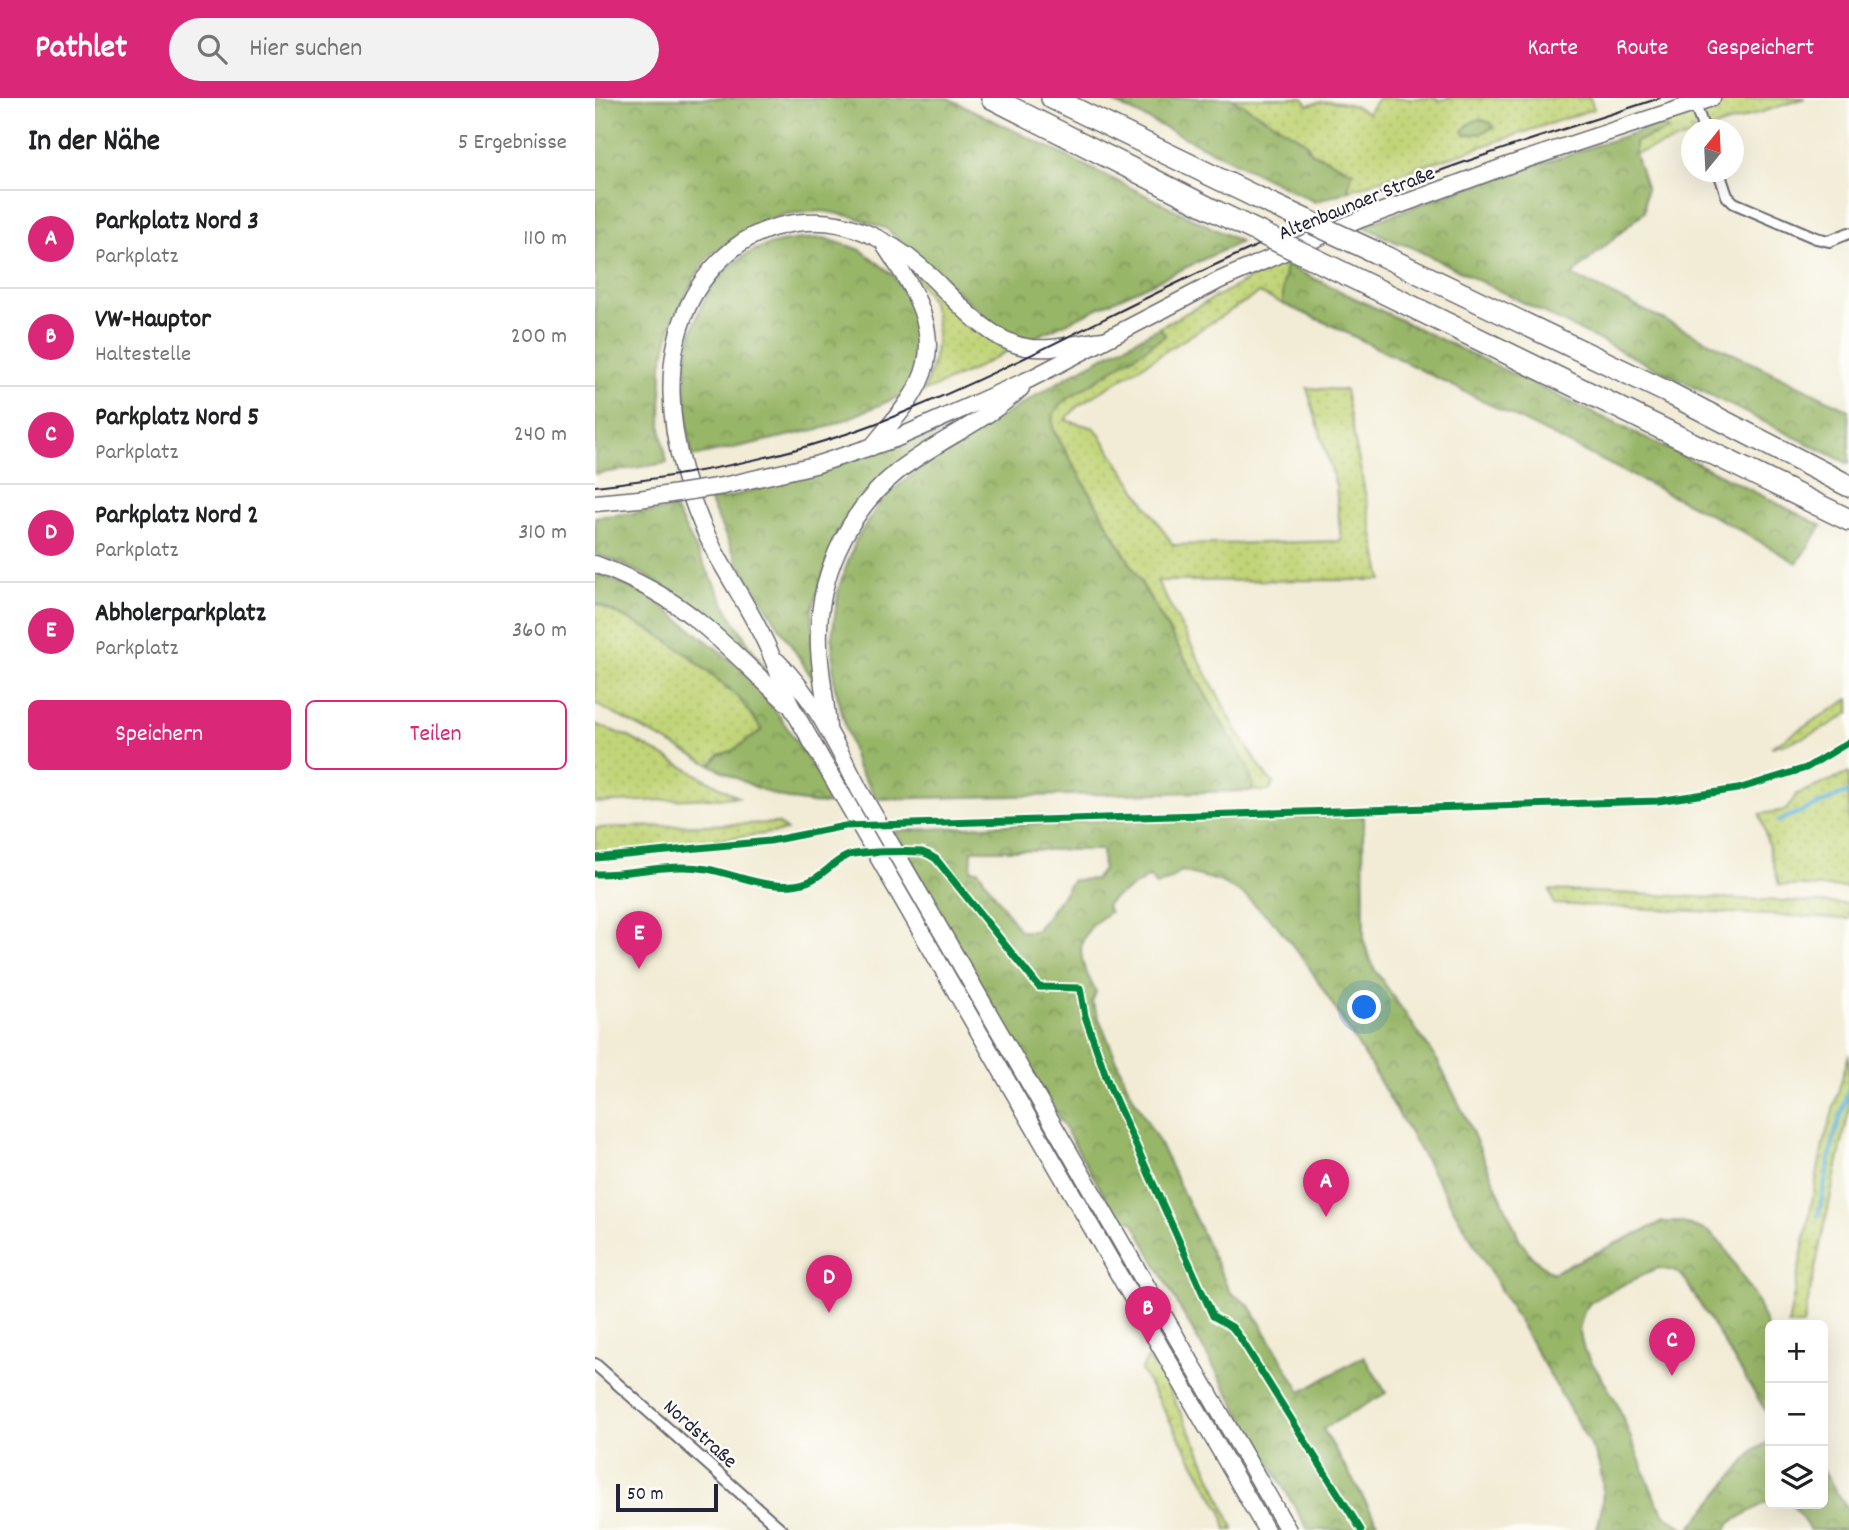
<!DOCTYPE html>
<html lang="de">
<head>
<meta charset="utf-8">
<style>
	:root { --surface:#fff; --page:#f2f2f2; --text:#202124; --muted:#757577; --line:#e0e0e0; --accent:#db2777 }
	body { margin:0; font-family:Dekko,sans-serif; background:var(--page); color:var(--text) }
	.controls { position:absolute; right:21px; bottom:21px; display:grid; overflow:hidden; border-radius:10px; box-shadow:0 7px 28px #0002 }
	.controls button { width:63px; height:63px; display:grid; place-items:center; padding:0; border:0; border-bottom:2px solid var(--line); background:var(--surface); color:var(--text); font:35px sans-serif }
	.compass { position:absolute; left:1086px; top:21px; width:63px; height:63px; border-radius:50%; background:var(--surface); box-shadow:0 7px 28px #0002; rotate:18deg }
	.scale { position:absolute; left:21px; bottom:18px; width:102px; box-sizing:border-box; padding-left:7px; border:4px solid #22223b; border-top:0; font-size:19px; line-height:24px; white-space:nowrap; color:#22223b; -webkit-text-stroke:5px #fdfcf7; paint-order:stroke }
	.you { position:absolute; left:770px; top:910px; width:24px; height:24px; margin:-18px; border:5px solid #fff; border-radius:50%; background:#1a73e8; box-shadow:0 0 0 10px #1a73e833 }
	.badge { display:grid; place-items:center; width:46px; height:46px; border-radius:50%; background:var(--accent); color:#fff; font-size:23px; font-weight:700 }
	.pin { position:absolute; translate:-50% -58px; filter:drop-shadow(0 2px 4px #0008) }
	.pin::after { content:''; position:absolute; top:37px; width:24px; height:21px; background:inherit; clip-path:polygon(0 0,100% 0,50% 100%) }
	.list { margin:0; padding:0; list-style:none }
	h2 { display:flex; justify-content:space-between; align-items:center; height:91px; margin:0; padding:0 28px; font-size:30px }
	h2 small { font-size:23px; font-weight:400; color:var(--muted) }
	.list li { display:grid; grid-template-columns:46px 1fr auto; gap:21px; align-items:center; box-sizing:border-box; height:98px; padding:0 28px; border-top:2px solid var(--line) }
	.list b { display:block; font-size:26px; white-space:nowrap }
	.list p { margin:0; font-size:23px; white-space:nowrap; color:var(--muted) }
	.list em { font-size:23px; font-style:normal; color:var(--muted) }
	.actions { display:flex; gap:14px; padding:21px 28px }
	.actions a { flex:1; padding:16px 0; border:2px solid var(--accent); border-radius:10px; text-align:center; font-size:24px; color:var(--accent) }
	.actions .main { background:var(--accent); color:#fff }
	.icon { flex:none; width:38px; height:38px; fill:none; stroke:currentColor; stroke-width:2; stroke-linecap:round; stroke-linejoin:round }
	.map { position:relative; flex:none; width:1254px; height:1432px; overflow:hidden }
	header { display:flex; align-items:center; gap:42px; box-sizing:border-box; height:98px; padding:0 35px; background:var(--accent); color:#fff }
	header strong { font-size:33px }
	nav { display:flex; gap:38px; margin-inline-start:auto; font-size:24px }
	.search { width:490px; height:63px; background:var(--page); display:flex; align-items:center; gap:18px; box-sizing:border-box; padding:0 24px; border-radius:38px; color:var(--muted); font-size:26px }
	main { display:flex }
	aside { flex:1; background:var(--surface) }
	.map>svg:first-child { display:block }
</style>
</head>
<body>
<header>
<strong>Pathlet</strong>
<div class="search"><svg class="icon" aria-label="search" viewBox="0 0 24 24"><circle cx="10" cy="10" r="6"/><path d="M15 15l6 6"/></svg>Hier suchen</div>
<nav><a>Karte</a><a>Route</a><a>Gespeichert</a></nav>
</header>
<main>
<aside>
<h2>In der Nähe<small>5 Ergebnisse</small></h2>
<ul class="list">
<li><span class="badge">A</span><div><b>Parkplatz Nord 3</b><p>Parkplatz</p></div><em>110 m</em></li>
<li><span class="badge">B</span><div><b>VW-Hauptor</b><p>Haltestelle</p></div><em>200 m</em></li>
<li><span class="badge">C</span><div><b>Parkplatz Nord 5</b><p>Parkplatz</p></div><em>240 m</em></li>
<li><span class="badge">D</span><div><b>Parkplatz Nord 2</b><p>Parkplatz</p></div><em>310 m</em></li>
<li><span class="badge">E</span><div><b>Abholerparkplatz</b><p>Parkplatz</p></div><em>360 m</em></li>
</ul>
<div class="actions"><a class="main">Speichern</a><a>Teilen</a></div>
</aside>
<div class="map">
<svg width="1254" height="1432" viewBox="0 0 1254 1432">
	<defs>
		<pattern id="grass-dots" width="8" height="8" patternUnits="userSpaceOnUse" patternTransform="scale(1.75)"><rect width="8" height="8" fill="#c1d477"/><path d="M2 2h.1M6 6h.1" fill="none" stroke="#a6b668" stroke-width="1.8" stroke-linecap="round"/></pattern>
		<pattern id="forest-crowns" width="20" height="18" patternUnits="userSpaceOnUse" patternTransform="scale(1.75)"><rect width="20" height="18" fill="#98b668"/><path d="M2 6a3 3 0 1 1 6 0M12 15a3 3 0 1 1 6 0" fill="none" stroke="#7c9457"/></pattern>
	</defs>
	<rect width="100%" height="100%" fill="#fdfcf7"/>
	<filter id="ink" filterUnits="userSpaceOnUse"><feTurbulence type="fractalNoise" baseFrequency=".0143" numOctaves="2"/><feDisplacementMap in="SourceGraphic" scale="14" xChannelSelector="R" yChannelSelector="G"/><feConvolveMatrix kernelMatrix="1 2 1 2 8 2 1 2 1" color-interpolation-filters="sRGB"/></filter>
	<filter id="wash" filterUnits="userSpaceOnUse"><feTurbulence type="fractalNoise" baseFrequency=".00686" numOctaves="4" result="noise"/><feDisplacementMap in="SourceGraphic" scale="28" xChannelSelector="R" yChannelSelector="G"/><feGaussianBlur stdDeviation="1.57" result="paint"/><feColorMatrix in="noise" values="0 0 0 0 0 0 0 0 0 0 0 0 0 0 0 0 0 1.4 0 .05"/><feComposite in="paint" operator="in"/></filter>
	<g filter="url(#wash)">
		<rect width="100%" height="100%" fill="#f2ecd6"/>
		<!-- grass -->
		<g fill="url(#grass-dots)" stroke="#727b59" stroke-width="2">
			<path d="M 636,0 L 708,0 L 713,7 C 734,0 754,3 773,15 L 783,0 L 842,0 L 843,3 L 853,0 L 995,0 L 999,11 L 753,93 L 757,73 L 716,54 L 711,44 Z"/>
			<path d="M 1142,0 L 1210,0 L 1115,31 L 1097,32 L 1096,38 L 1040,56 L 1040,43 L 1073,32 L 1066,26 Z"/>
			<path d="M 680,167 L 691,167 L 688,187 L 688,206 L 664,195 L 483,308 L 470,322 L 500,330 L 578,447 L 746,443 L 741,388 L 712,290 L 750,292 L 787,482 L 562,483 L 642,633 L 672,679 L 679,685 L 674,693 L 657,693 L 658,686 L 651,667 L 459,333 C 455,320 458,314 468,304 L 569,238 L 565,229 Z"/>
			<path d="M 312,169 L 332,184 L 414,252 L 376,273 L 328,294 C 340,267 348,229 335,201 C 329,190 319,179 312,169 Z"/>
			<path d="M 0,505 L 61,535 L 93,557 L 144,600 L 167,632 L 137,653 L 124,657 L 116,667 L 0,606 Z"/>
			<path d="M 1254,601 L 1254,615 C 1229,632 1205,643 1176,649 Z"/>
			<path d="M 0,626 L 34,639 L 143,699 L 0,705 Z"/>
			<path d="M 1254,675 L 1254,790 L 1184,787 L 1165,716 L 1191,712 L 1202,696 Z"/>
			<path d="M 183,725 L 192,733 L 0,757 L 0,730 Z"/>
			<path d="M 955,792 L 1254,806 L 1254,821 L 959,806 Z"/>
			<path d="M 1254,956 L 1254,1013 L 1208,1227 L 1193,1227 L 1228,1047 Z"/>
			<path d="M 553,1260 L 568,1280 L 602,1347 L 639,1432 L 631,1432 L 627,1414 L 546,1272 Z"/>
		</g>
		<!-- forest -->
		<g fill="url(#forest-crowns)" stroke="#5d6c52" stroke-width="2" fill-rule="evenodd">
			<path d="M 0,0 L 353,0 L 646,144 L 434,242 L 422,242 L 408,234 L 292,131 L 260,119 L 228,113 L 190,116 L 159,127 L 115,157 L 100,179 L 78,221 L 67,266 L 66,331 L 72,365 L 0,376 Z"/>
			<path d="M 510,0 L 636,0 L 711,44 L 712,49 L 716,54 L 757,73 L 753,93 L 720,104 Z"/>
			<path d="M 885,21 L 896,25 L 899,29 L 887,35 L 870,37 L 868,33 C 872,26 877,23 885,21 Z"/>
			<path d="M 1066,26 L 1074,32 L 1040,44 L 1040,56 L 1051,89 L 1049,114 L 977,177 L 1254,312 L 1254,366 L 814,148 L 803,145 L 768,128 L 841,100 Z"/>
			<path d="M 229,140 L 266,152 L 297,176 L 314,202 L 326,241 L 323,268 L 310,296 L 233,329 L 97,359 C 84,288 84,189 160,152 C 182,142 205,141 229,140 Z"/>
			<path d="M 691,167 L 1084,356 L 1227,428 L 1202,465 L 1128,423 L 738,228 L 688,206 L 688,187 Z"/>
			<path d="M 565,229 L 570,238 L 468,304 C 458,314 455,320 459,333 L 651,667 L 658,686 L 657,693 L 282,701 L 261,667 L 239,585 L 237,538 L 244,489 L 261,442 L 288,400 L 342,358 L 480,274 Z"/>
			<path d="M 350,331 L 322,351 L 268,398 L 242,434 L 217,512 L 221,586 L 144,466 L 114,402 L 132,400 L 233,370 Z"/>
			<path d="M 80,411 L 136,518 L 174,577 C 124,528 68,477 0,456 L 0,419 Z"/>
			<path d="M 0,474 L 53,497 L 145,569 L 181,613 L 242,705 C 196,710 156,688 116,667 L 124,657 L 137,653 L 167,632 L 144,600 L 93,557 L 61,535 L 0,505 Z"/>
			<path d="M 768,718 L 769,844 L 778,869 L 842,962 L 871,1020 L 924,1140 L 936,1158 L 957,1175 L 1067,1124 L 1086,1124 L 1112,1133 L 1128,1147 L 1161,1201 L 1175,1236 L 1175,1320 L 1088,1179 L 1080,1173 L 1062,1170 L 1011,1195 L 995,1205 L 989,1213 L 984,1231 L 989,1252 L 1021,1303 L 1061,1403 L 1071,1418 L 1092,1432 L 1002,1432 C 1009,1404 1011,1382 1000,1355 L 773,963 L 712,866 L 680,825 L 649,797 L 624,783 L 586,773 L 577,781 L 561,788 L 555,779 L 517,801 L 511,807 L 515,814 C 476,838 482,859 501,894 L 497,904 L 534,992 L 564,1044 L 635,1194 L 655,1208 L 706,1294 L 769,1258 L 791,1295 L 728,1331 L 787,1432 L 713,1432 L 588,1216 L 538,1123 L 522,1119 L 349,824 L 300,733 L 462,724 ZM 377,752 L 507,752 L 508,772 L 500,781 L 478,782 L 441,833 L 425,833 L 383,772 L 376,772 Z"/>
			<path d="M 1175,1343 L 1175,1402 L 1135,1425 L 1131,1432 L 1094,1432 L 1150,1363 L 1160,1352 Z"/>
			<path d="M 1228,1372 L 1254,1414 L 1254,1432 L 1215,1432 L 1197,1406 L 1228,1406 Z"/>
		</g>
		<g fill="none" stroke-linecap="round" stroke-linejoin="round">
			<!-- stream -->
			<g stroke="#5db1d9" stroke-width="4.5">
				<path d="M 1183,723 L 1254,694"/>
				<path d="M 1223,1118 L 1239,1040 L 1254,991"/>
			</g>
		</g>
	</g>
	<g filter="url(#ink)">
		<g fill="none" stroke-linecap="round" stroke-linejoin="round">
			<defs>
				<g id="street">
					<path d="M 1100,6 L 1109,32"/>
					<path d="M 1124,74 L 1132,98 L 1139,105 L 1221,140 L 1234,143 L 1254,135"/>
					<path d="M 0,1266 L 187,1432"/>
				</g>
				<g id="secondary">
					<path d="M 509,242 C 482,244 458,254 431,249 C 392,243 356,196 327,170 C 311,156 289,142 269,134 C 228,116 175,122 139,150 C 46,224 72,360 119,452 C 138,487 162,522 177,559 C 184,575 189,592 196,608 L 671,1432"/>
					<path d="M 277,349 C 293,328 314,308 325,283 C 348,233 317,189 290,148"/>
					<path d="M 128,388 L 220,367 L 300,341 L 435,281 L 625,182 L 766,121 L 914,67 L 1117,0"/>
					<path d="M 0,405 L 44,401"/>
					<path d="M 0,466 C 37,480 73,498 104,524 C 135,549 162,578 192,605"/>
					<path d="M 182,563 C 218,598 241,646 264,691 L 693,1432"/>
					<path d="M 233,629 C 231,602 225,576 224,549 C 221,483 250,416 302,374 C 341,343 389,325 426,290"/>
				</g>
				<g id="highway">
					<path d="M 397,0 L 620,113"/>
					<path d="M 457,0 L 659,98"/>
					<path d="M 780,154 L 1072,294 L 1254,388"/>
					<path d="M 738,170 L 1254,422"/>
				</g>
			</defs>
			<!-- street casing -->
			<use href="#street" stroke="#6b6971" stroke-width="14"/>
			<!-- secondary casing -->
			<use href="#secondary" stroke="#6b6971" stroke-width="19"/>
			<!-- highway casing -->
			<use href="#highway" stroke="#6b6971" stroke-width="24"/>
			<!-- street -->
			<use href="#street" stroke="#fff" stroke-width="10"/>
			<!-- secondary -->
			<use href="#secondary" stroke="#fff" stroke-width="16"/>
			<!-- highway -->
			<use href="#highway" stroke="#fff" stroke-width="21"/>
			<!-- tram -->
			<path stroke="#22223b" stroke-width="2" d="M 0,388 C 104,377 208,356 305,316 C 425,267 538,203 657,150 C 702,129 748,110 794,92 C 883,57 974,30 1065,0"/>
			<defs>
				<path id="secondary-bridge" d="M 44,401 L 128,388"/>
				<g id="highway-bridge">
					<path d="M 659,98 L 780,154"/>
					<path d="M 620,113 L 738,170"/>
				</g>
			</defs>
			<!-- secondary-bridge casing -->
			<use href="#secondary-bridge" stroke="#6b6971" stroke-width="19" stroke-linecap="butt"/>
			<!-- highway-bridge casing -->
			<use href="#highway-bridge" stroke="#6b6971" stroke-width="24" stroke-linecap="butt"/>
			<!-- secondary-bridge -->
			<use href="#secondary-bridge" stroke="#fff" stroke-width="16"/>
			<!-- highway-bridge -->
			<use href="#highway-bridge" stroke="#fff" stroke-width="21"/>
			<defs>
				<g id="cycleway">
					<path d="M 0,760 L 175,743 L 250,728 L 1063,703 L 1143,691 L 1211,670 L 1254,644"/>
					<path d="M 0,776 C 38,777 74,764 112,771 C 144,777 179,795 212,784 C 228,779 237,764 252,758 C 261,753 316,753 327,754 C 333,756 337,758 341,761 L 444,889 L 485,890 L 490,918 L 515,990 L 618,1218 L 637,1229 L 644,1238 L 766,1432"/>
				</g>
			</defs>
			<!-- cycleway casing -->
			<use href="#cycleway" stroke="#fdfcf7" stroke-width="11"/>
			<!-- cycleway -->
			<use href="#cycleway" stroke="#00873e" stroke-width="7"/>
		</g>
	</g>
	<g text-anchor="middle" stroke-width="5" stroke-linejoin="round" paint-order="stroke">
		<!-- street labels -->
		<g font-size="21" fill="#22223b" stroke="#fdfcf7">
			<text transform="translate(761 104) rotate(-22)" y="7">Altenbaunaer Straße</text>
			<text transform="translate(106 1335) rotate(42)" y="7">Nordstraße</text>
		</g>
	</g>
</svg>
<div class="controls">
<button>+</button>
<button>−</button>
<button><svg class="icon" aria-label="layers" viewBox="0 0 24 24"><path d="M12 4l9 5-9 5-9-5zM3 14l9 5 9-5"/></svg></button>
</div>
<svg class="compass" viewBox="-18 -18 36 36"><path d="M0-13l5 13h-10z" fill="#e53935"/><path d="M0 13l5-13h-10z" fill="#757577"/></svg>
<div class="scale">50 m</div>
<div class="you"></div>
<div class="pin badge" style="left:731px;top:1119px">A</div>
<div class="pin badge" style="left:553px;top:1246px">B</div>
<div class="pin badge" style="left:1077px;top:1278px">C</div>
<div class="pin badge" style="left:234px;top:1215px">D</div>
<div class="pin badge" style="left:44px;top:871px">E</div>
</div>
</main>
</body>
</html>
